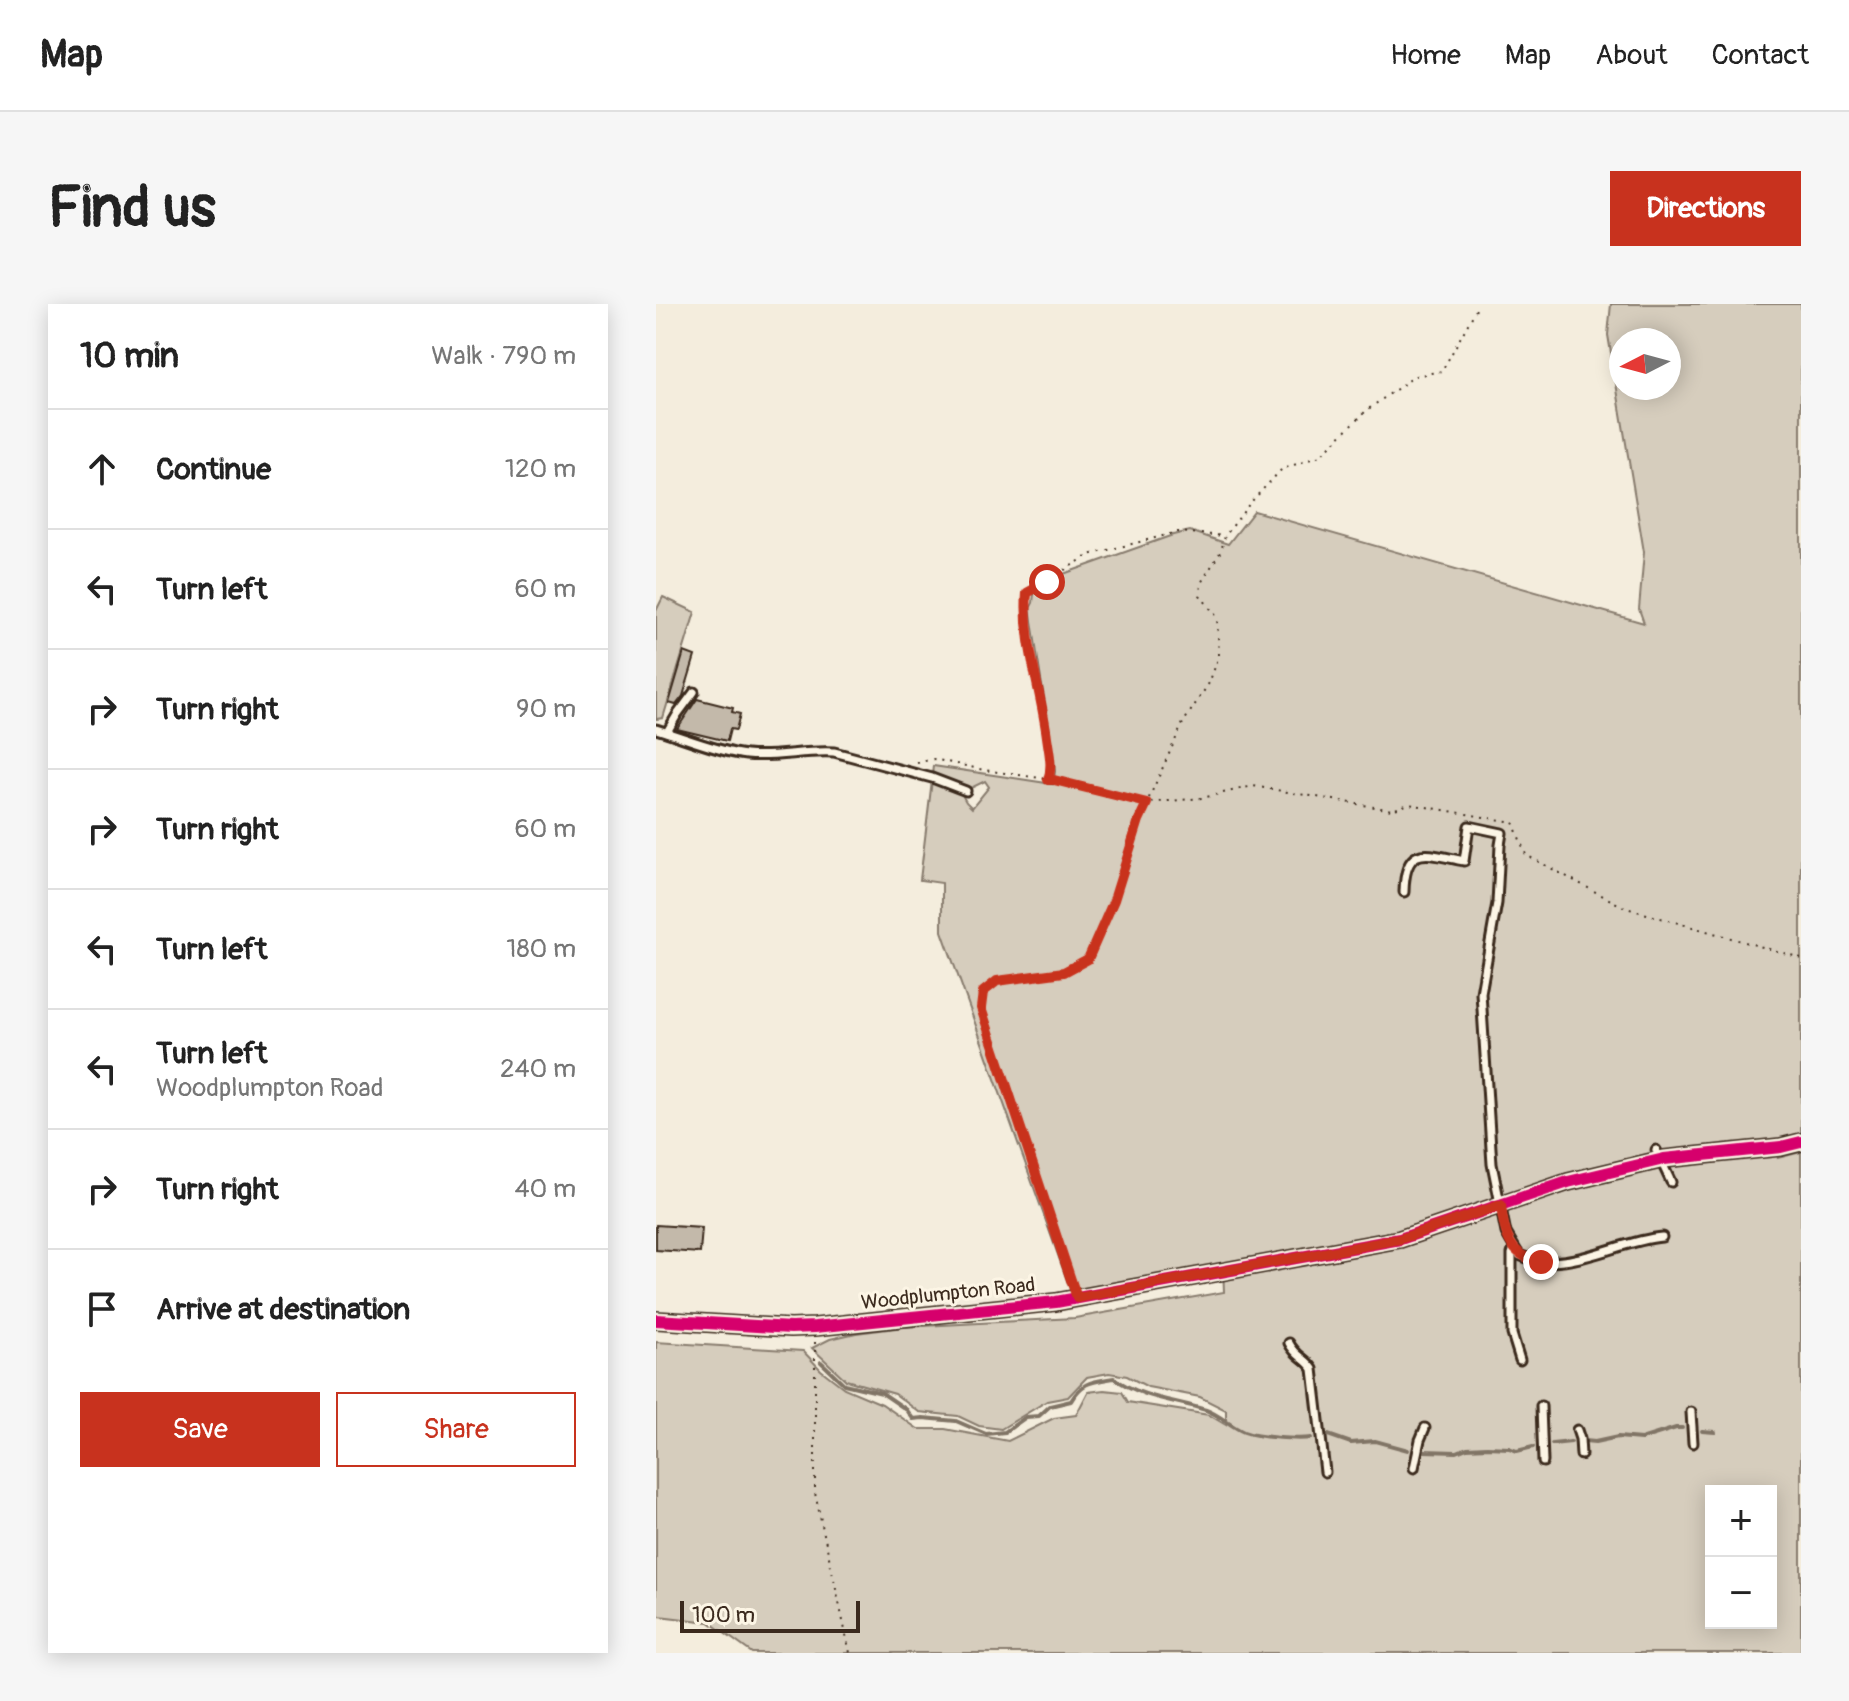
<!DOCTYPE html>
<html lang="en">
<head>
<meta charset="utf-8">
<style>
	:root { --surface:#fff; --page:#f6f6f6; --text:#222; --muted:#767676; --line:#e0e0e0; --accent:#c8321e }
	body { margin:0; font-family:Pangolin,sans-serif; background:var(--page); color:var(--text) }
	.controls { position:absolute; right:24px; bottom:24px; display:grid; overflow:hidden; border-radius:0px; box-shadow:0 4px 20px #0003 }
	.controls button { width:72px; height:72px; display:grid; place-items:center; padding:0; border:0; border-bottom:2px solid var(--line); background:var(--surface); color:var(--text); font:40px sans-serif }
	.compass { position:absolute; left:953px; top:24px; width:72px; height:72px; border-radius:50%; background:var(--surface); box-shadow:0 4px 20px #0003; rotate:264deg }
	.scale { position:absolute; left:24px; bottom:20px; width:180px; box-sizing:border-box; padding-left:8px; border:4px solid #3b2a1e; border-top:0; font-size:22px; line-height:28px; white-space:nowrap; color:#3b2a1e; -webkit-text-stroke:6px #fcf5e5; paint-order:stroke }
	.stop { position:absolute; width:24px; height:24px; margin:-18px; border:6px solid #c8321e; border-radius:50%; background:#fff }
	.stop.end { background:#c8321e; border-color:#fff; box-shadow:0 2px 8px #0008 }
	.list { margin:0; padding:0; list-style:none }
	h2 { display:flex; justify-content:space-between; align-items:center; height:104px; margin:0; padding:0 32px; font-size:34px }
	h2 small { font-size:26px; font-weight:400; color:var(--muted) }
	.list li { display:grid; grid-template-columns:52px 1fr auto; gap:24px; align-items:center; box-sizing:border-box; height:120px; padding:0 32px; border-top:2px solid var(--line) }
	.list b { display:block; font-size:30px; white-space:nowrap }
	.list p { margin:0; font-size:26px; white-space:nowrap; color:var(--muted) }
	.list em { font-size:26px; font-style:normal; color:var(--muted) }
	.actions { display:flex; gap:16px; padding:24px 32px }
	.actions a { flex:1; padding:18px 0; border:2px solid var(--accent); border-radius:0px; text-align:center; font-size:28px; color:var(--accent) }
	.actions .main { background:var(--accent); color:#fff }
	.icon { flex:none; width:44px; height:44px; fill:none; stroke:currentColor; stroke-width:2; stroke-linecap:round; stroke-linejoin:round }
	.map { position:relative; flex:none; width:1145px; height:1349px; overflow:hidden; border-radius:0px }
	header { display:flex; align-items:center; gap:48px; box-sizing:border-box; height:112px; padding:0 40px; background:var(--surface); border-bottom:2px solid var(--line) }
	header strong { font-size:38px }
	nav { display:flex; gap:44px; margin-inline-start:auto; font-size:28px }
	.intro { display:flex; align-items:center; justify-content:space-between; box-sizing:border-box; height:192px; padding:0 48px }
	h1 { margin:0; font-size:56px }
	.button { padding:20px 36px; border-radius:0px; background:var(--accent); color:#fff; font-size:28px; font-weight:700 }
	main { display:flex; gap:48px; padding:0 48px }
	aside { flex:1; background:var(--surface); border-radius:0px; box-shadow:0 4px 20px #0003 }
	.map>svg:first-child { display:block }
</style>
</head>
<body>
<header>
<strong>Map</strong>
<nav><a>Home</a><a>Map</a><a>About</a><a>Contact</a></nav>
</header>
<div class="intro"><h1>Find us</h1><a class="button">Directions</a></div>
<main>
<aside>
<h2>10 min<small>Walk · 790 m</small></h2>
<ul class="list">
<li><svg class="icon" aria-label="ahead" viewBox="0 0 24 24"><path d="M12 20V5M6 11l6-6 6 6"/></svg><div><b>Continue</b></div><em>120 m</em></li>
<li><svg class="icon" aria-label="left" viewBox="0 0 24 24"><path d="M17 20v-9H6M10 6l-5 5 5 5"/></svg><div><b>Turn left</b></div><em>60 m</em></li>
<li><svg class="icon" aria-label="right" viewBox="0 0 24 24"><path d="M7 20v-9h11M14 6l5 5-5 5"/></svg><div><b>Turn right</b></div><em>90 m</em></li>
<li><svg class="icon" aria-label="right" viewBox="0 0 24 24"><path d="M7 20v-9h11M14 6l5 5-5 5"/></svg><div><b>Turn right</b></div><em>60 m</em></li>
<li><svg class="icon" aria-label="left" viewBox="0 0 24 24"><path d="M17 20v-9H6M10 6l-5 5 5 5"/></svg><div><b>Turn left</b></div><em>180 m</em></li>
<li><svg class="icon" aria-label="left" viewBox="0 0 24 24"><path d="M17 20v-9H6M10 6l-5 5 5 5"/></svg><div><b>Turn left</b><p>Woodplumpton Road</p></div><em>240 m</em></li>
<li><svg class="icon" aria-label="right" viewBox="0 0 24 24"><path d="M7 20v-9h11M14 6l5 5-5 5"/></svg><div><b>Turn right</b></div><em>40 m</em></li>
<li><svg class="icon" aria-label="arrive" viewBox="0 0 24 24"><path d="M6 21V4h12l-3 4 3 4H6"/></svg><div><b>Arrive at destination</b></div></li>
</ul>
<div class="actions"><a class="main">Save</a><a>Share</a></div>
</aside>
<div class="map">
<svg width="1145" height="1349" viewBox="0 0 1145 1349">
	<rect width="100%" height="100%" fill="#f4eddd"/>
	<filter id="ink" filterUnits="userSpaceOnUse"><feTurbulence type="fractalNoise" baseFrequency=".0125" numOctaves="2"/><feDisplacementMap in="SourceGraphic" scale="16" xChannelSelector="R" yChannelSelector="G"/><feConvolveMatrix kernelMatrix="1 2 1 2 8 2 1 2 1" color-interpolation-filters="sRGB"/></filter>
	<g filter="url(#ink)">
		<!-- green -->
		<g fill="#d6cdbd" stroke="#887c6e" stroke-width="2" fill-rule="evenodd">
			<path d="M 955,0 L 1145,0 L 1145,830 L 1125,836 L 1122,854 L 1145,848 L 1145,1349 L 96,1349 L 53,1318 L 3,1312 L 0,1309 L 0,1038 L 147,1047 L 165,1066 L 188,1084 L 226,1100 L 262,1125 L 289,1125 L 352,1137 L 398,1114 L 420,1111 L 432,1088 L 448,1086 L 466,1088 L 472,1098 L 553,1111 L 570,1121 L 570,1106 L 544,1093 L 492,1083 L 471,1072 L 453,1069 L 431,1073 L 412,1093 L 391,1097 L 345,1125 L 323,1122 L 302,1112 L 263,1108 L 239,1090 L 190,1076 L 156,1044 L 174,1035 L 200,1029 L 248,1023 L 419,1014 L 568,988 L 567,962 L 415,987 L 286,627 L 286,579 L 264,576 L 276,476 L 304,487 L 310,498 L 316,504 L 333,483 L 329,477 L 315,484 L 276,471 L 277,462 L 397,480 L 399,467 L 374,304 L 377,299 L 379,280 L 517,231 L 534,227 L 572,240 L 598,207 L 988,319 L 983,305 L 988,248 L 952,31 ZM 965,36 L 1013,36 L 1013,84 L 965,84 ZM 1055,1187 L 1115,1187 L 1115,1319 L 1055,1319 Z"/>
			<path d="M 7,293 L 39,308 L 7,414 L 0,415 L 0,307 Z"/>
		</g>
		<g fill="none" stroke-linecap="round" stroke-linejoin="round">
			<!-- stream -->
			<g stroke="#817466" stroke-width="4">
				<path d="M 165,1058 L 188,1080 L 226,1089 L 251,1106 L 257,1115 L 267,1114 L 300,1117 L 330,1130 L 349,1128 L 370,1113 L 383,1112 L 394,1102 L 415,1097 C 427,1077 436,1078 458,1074 C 485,1094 518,1096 550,1106 C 564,1111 574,1122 588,1128 C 601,1133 641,1136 655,1134"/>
				<path d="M 1046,1127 L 1059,1128"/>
				<path d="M 672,1131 L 695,1139 L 719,1137 L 752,1146"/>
				<path d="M 929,1137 L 939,1138 L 962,1133 L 985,1135 L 1020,1124 L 1026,1124"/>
				<path d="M 896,1140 L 915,1138"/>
				<path d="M 768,1147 L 801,1148 L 811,1144 L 831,1143 L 853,1144 L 861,1147 L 877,1143"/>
			</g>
		</g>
		<!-- building -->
		<g fill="#c3b9aa" stroke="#3b2a1e" stroke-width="2">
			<path d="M 28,348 L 39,352 L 27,392 L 20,401 L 13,399 Z"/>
			<path d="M 41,395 L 77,404 L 76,408 L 84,410 L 80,426 L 74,425 L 71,437 L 21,425 Z"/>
			<path d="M 0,921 L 46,924 L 44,949 L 0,946 Z"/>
		</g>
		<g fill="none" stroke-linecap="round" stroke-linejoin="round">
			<defs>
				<g id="lane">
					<path d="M 0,425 C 27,433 63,448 90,451 C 120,454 149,446 178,448 L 276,474 L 310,487"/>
					<path d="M 11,428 L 21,411 L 38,388"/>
					<path d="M 748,588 C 749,538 771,550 808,557 L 813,522 L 846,529 L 844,541 L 841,599 L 825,689 L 836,860 L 850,929 L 863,951 C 910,972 959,937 1006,933"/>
					<path d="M 1000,846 L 1015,878"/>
					<path d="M 858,944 L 856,950 L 856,1030 L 864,1056"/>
					<path d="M 633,1039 C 640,1053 650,1054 657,1065 L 669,1168"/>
					<path d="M 885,1102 L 887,1158"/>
					<path d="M 1035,1108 L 1037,1139"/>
					<path d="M 921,1126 L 924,1135 L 925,1151"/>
					<path d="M 758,1164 L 764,1136 L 769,1124"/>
				</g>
				<path id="street" d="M 0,1016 L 135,1024 L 159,1023 L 400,998 L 744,935 L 912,878 L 1008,855 L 1125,843 L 1145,838"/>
			</defs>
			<!-- lane casing -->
			<use href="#lane" stroke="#3b2a1e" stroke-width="13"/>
			<!-- street casing -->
			<use href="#street" stroke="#3b2a1e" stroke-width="20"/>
			<!-- path -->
			<g stroke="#3b2a1e" stroke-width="2" stroke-dasharray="2 6" stroke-linecap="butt">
				<path d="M 261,459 L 277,455 L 328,466 L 398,476 L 491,499 L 546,494 L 597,482 L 736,506 L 753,500 L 857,518 L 870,551 L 970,604 L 1145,654"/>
				<path d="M 392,475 C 397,462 393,446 391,432 C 385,385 367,336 371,289 L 433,251 L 522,228 L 569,232"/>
				<path d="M 417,980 L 325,704 L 327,688 L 341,677 L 408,668 L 432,655 L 458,596 L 483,516 L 527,419 L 553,379 L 563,352 L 561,313 L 544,291 L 545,279 L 565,247 L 569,232 L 594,199 L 626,165 L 664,152 L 711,106 L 759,72 L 786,67 L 823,0"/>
				<path d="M 159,1038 L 159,1189 L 194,1349"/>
			</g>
			<!-- lane -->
			<use href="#lane" stroke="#fcf5e5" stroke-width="7"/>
			<!-- street -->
			<use href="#street" stroke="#fcf5e5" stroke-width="14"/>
			<defs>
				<path id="cycleway" d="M 0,1016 L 135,1024 L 159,1023 L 400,998 L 744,935 L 912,878 L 1008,855 L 1125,843 L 1145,838"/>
			</defs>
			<!-- cycleway casing -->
			<use href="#cycleway" stroke="#fcf5e5" stroke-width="17"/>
			<!-- cycleway -->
			<use href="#cycleway" stroke="#d6006c" stroke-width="12"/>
		</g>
	</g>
	<g fill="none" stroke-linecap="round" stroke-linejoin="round" filter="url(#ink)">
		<!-- route -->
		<path stroke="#c8321e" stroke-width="10" d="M 391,278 L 371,289 C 367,337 385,385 391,433 C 393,448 397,462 392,476 L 398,476 L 491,499 L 483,516 L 458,596 L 432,655 L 408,668 L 341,677 L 327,688 L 325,704 L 421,994 L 744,935 L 845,901 C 848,929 853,953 885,958"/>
	</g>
	<g text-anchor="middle" stroke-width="6" stroke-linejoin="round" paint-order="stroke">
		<!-- street labels -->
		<g font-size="20" fill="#3b2a1e" stroke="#fcf5e5">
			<text transform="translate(292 989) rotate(-6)" y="7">Woodplumpton Road</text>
		</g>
	</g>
</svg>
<div class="controls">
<button>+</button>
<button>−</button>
</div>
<svg class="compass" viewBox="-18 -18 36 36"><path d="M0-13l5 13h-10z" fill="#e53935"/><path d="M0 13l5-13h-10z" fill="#767676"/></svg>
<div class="scale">100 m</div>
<div class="stop" style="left:391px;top:278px"></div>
<div class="stop end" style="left:885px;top:958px"></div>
</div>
</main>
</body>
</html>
